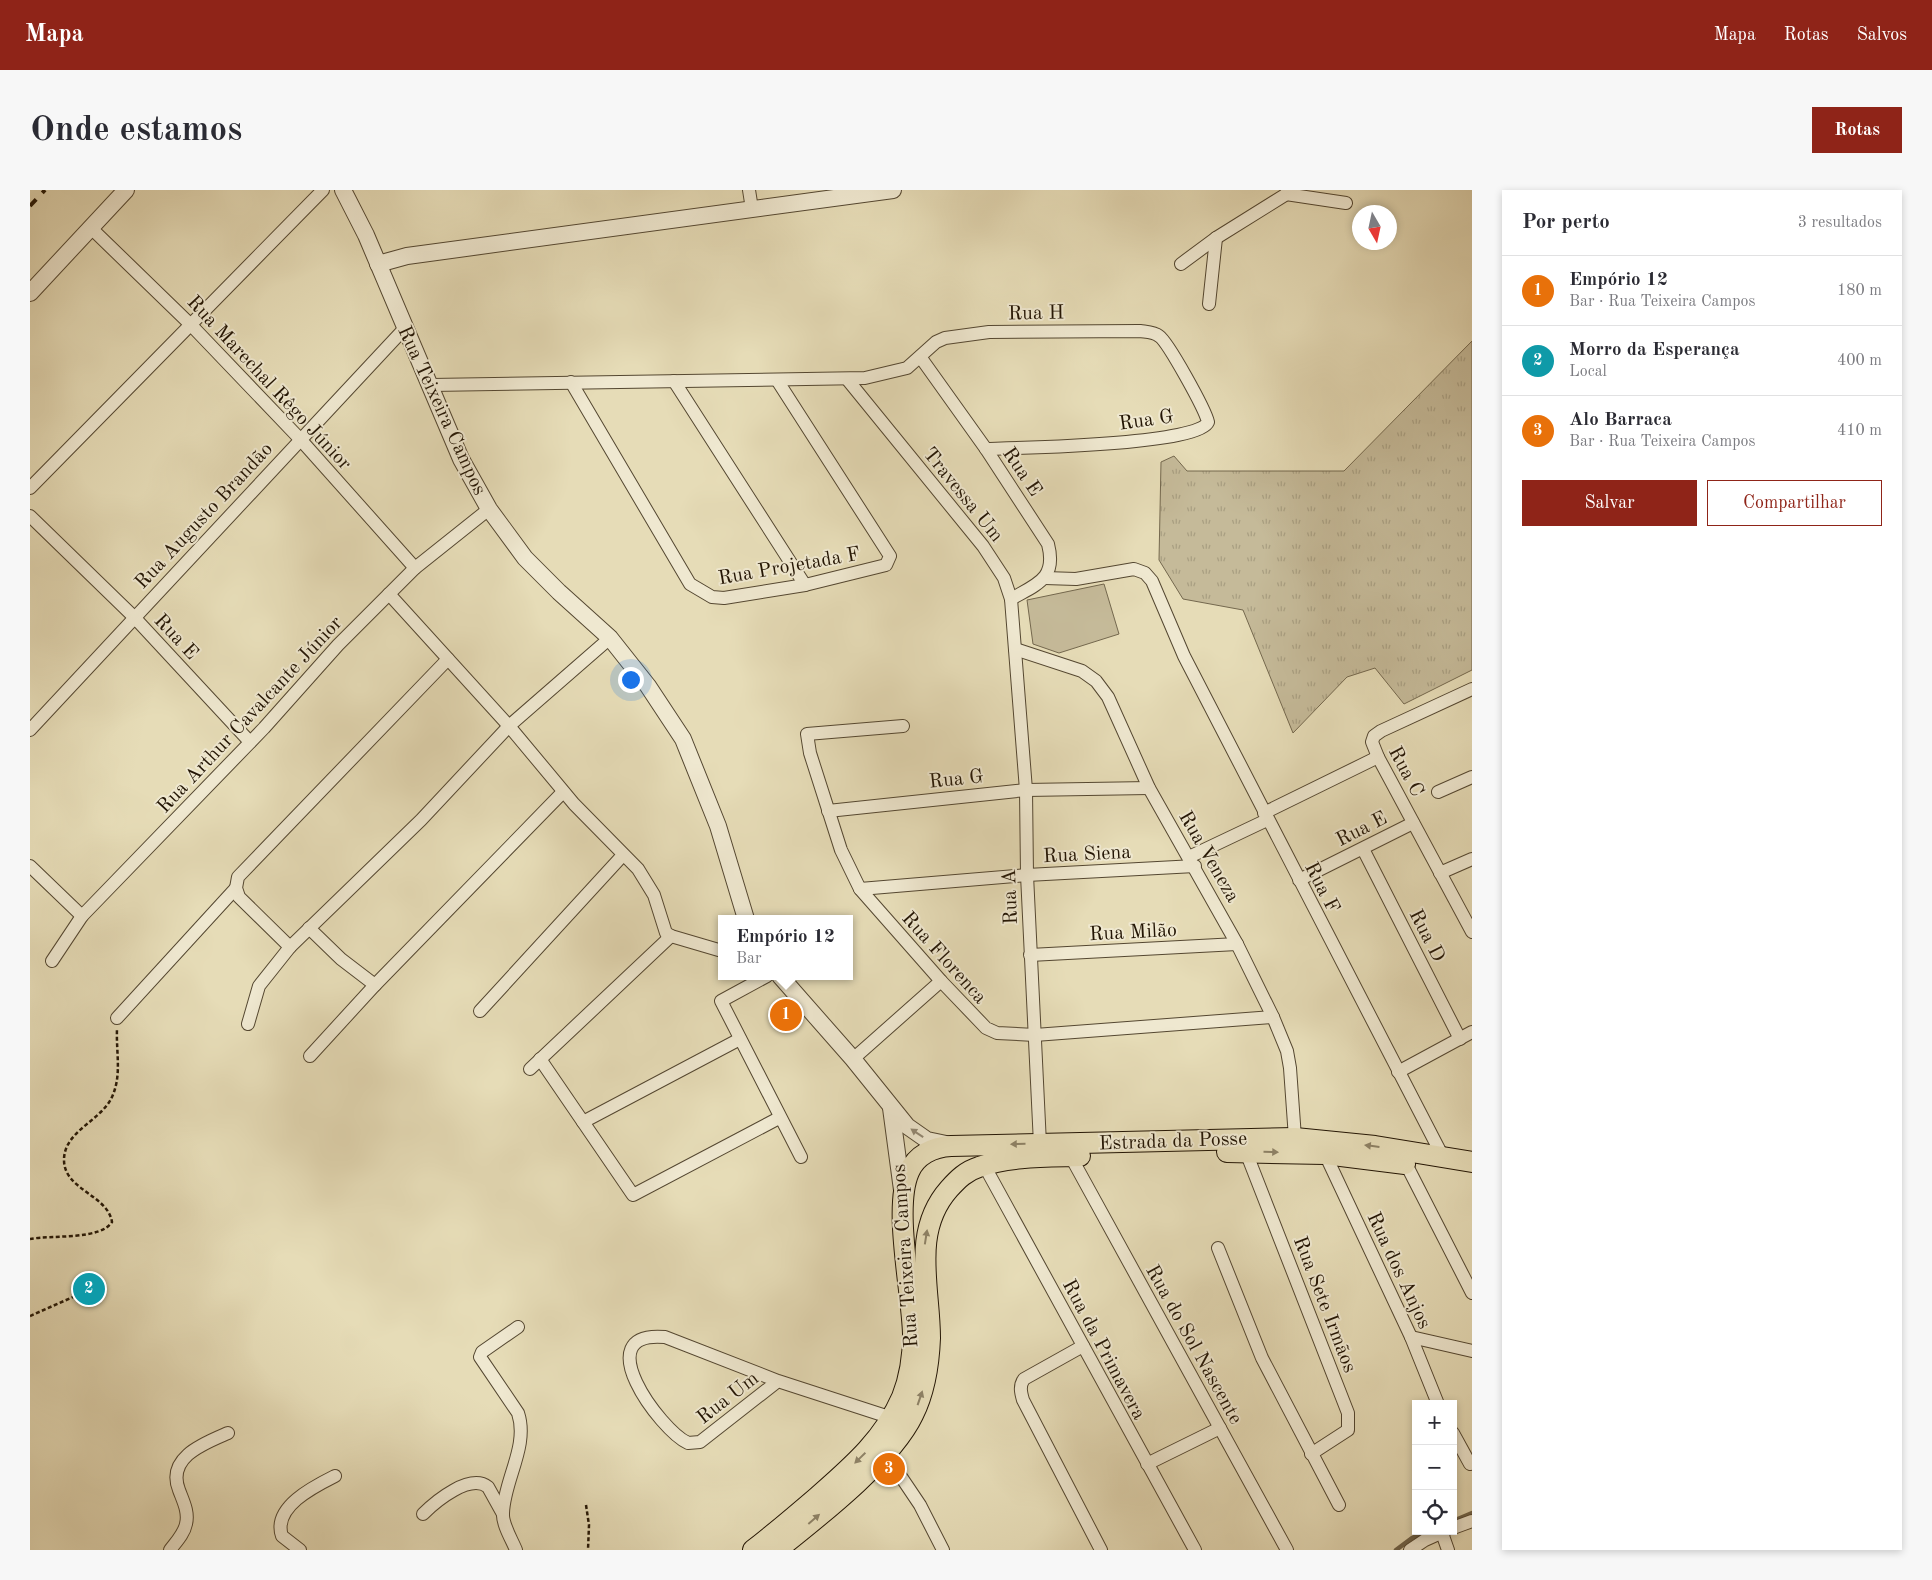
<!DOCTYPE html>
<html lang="pt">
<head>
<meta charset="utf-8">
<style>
	:root { --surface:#fff; --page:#f7f7f7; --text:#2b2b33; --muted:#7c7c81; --line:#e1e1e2; --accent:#8f2418 }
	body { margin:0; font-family:"Old Standard TT",serif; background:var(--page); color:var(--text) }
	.controls { position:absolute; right:15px; bottom:15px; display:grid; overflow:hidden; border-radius:0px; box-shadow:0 2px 8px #0003 }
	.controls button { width:45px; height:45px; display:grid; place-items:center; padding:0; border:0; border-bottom:1px solid var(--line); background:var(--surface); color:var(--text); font:25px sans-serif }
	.compass { position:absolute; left:1322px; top:15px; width:45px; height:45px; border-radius:50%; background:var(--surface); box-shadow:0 2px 8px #0003; rotate:171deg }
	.you { position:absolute; left:600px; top:489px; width:18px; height:18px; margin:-12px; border:4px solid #fff; border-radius:50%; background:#1a73e8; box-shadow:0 0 0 8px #1a73e833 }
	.badge { display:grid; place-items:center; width:32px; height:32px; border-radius:50%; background:var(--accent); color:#fff; font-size:16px; font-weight:700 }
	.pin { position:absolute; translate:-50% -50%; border:2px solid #fff; box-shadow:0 1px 5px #0006 }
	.popup { position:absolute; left:688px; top:725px; width:135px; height:65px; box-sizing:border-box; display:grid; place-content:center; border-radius:0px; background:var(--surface); filter:drop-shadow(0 1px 4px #0005); font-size:16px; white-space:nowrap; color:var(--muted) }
	.popup b { font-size:19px; color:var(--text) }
	.popup::after { content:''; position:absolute; left:50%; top:100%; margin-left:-10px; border:10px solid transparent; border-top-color:var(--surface) }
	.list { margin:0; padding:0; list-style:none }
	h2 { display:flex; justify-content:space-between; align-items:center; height:65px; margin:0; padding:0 20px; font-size:21px }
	h2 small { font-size:16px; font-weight:400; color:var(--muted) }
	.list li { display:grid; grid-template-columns:32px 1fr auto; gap:15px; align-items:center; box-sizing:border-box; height:70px; padding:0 20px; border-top:1px solid var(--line) }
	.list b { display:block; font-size:19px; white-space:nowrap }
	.list p { margin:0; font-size:16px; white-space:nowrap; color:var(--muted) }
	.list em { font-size:16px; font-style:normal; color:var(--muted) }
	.actions { display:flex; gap:10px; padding:15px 20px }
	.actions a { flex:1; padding:11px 0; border:1px solid var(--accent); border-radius:0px; text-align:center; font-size:18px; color:var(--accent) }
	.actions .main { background:var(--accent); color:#fff }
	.icon { flex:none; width:28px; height:28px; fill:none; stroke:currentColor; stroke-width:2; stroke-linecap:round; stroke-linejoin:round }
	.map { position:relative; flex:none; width:1442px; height:1360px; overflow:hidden; border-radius:0px }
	header { display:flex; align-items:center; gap:30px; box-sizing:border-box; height:70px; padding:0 25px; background:var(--accent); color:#fff }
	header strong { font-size:24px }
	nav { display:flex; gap:28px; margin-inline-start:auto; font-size:18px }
	.intro { display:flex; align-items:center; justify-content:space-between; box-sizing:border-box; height:120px; padding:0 30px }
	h1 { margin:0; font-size:35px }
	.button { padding:12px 22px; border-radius:0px; background:var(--accent); color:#fff; font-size:18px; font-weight:700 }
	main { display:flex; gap:30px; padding:0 30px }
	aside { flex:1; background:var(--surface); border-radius:0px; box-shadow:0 2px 8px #0003 }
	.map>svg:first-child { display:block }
</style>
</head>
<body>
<header>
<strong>Mapa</strong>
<nav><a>Mapa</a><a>Rotas</a><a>Salvos</a></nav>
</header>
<div class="intro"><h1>Onde estamos</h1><a class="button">Rotas</a></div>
<main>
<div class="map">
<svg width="1442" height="1360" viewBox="0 0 1442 1360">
	<defs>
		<pattern id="grass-tufts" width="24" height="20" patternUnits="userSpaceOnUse" patternTransform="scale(1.25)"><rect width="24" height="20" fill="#c5ba99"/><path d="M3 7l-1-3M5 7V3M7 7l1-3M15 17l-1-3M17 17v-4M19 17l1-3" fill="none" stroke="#a99f82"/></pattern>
	</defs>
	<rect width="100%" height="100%" fill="#e6dcb7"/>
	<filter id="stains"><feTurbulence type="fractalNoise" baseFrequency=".004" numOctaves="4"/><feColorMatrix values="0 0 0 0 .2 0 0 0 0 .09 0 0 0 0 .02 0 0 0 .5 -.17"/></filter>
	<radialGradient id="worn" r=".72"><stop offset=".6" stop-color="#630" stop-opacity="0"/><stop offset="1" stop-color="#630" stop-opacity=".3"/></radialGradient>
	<!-- grass -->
	<path fill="url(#grass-tufts)" stroke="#74684e" d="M 1442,151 L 1442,480 L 1374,514 L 1345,478 L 1317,487 L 1263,543 L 1213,420 L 1153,409 L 1129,370 L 1131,272 L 1144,266 L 1157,281 L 1314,281 Z"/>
	<!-- park -->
	<path fill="#c5ba99" stroke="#74684e" d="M 1074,394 L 1089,444 L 1029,463 L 1003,454 L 997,410 Z"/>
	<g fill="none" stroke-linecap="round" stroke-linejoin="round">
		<!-- stream -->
		<g stroke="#70644b" stroke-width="4.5">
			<path d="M 1423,1331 L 1442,1323"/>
			<path d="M 1366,1360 L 1382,1348 L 1398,1341"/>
		</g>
		<defs>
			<g id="minor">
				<path d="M 719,0 L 722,19"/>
				<path d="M 1256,4 L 1316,13"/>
				<path d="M 61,38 L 161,135 L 270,249 L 385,378"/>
				<path d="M 1151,74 L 1186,48 L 1263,0"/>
				<path d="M 1179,114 L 1186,48"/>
				<path d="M 891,168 L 956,259 L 1018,354 C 1027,389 1007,394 981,409"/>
				<path d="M 817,189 L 953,356 L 974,388 L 981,409 L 996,600 L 997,685 L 1010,954"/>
				<path d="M 644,191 L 775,395"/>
				<path d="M 541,192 L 660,394 L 682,407 L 694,408 L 775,395 L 856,375 L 860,366 L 747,190"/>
				<path d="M 401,195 L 835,188 L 877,178 L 906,152 L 915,148 L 959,142 L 1110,141 C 1116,142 1124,142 1129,146 C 1138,152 1175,219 1178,232 C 1169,255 986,258 956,259"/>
				<path d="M 0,298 L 293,0"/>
				<path d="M 0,326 L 104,427 L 220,552"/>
				<path d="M 1015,388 L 1046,389 L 1104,379 L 1115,383 L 1122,391 L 1154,466 L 1413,967"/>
				<path d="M 359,404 L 479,536 L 544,614 L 608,679 L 624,705 L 636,743 L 641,746 L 692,761"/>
				<path d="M 985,459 L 1052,481 L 1066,491 L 1078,507 L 1119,598 L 1207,754 L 1243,827 L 1257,861 L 1260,878 L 1265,948"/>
				<path d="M 1442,499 L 1351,541 L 1344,546 L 1342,552 L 1348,567 L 1442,742"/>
				<path d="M 873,536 L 777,544 L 780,563 L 811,660 L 830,699 L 911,791 L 956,838 L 967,843 L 1005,845 L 1243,827"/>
				<path d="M 0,540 L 375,138"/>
				<path d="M 1408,602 L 1442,587"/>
				<path d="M 798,621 L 996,600 L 1119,598"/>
				<path d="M 1234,623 L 1348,567"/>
				<path d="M 1333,659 L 1430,849"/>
				<path d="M 1159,667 L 1237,630"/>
				<path d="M 0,676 L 52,726"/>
				<path d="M 1410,683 L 1442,669"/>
				<path d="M 1269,690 L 1383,633"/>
				<path d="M 830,699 L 997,685 L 1165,676"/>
				<path d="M 279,738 L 311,769 L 345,795 L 533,602"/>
				<path d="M 260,757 L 209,707 L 206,698 L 208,687 L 418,469"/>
				<path d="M 1000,765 L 1207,754"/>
				<path d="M 22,771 L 52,726 L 234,538 L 308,455 L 385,378 L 459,319"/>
				<path d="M 737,786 L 691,811 L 771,967"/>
				<path d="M 450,821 L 593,665"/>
				<path d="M 87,828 L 206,698"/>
				<path d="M 218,834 L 229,796 L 260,757 L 391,630 L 479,536 L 580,448"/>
				<path d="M 280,866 L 345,795"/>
				<path d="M 510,869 L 603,1005 L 749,928"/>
				<path d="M 823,869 L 911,791"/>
				<path d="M 500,879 L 641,746"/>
				<path d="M 1368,882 L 1442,842"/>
				<path d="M 553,932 L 710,849"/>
				<path d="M 1216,962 L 1318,1223 L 1318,1240 L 1281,1264"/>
				<path d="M 1295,964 L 1381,1147 L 1408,1214"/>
				<path d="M 1041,967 L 1257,1360"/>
				<path d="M 1376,974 L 1442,1103"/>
				<path d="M 954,975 L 1165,1360"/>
				<path d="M 1188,1058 L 1232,1168 L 1309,1315"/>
				<path d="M 1381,1147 L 1442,1161"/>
				<path d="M 1053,1156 L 994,1189 C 989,1196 991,1203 993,1210 L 1071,1360"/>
				<path d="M 748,1191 L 670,1252 L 658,1253 C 630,1240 556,1140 635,1147 L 748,1191 L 862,1228"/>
				<path d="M 1423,1243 L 1440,1274"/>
				<path d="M 855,1263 L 890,1315 L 913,1360"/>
				<path d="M 1117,1274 L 1190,1238"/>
				<path d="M 393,1324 C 406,1311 440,1283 458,1297 L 473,1324"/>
				<path d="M 1423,1338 L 1442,1331"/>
				<path d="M 1412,1343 L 1418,1360"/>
				<path d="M 140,1360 C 146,1352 154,1344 156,1334 C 159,1322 153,1311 149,1300 C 136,1267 175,1253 198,1243"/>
				<path d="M 270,1360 L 252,1346 C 242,1317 285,1296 305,1286"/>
				<path d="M 486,1360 C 482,1350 472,1334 473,1323 C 474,1290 499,1256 488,1223 L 450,1167 L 452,1162 L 488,1137"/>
				<path d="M 1380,1360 L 1395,1350 L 1415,1341"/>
			</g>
			<g id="tertiary">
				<path d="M 313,0 L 336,45 L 431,269 L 459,319 L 495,368 L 529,402 L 580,448 L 618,496 L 653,549 L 688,636 L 716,729"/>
				<path d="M 348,74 L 377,66 L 863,0"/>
				<path d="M 0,103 L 96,0"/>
				<path d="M 750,786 L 823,869 L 877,936 L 897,950 L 921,955"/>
				<path d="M 861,918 L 872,1000"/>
			</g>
			<g id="primary">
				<path d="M 1197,962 L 1295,964 L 1375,974"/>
				<path d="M 723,1360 C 745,1343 766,1325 787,1307 C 821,1277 854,1249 872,1207 C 880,1187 883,1165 883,1144 C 882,1102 863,1018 879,982 C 886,965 903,957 921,956 L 1265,948 L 1345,956 L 1442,972"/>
				<path d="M 747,1360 C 787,1328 861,1271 883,1225 C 895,1201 899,1174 900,1148 C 900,1097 881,1042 919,999 C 928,989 936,981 949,977 C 980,966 1017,967 1050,966"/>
			</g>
		</defs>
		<!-- minor casing -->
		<use href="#minor" stroke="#544731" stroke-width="14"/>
		<!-- tertiary casing -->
		<use href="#tertiary" stroke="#544731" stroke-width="18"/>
		<!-- primary casing -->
		<use href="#primary" stroke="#231504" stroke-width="22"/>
		<!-- path -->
		<g stroke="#231504" stroke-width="2.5" stroke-dasharray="4 2.5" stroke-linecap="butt">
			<path d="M 0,1049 C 21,1045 71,1050 82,1032 C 78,1005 34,1000 34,970 C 34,941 71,931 82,907 C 92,885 86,863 87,839"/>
			<path d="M 0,1126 L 43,1107"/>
			<path d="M 556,1315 L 559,1335 L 558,1360"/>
		</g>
		<!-- minor -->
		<use href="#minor" stroke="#efe8d0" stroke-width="12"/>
		<!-- tertiary -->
		<use href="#tertiary" stroke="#efe8d0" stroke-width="16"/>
		<!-- primary -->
		<use href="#primary" stroke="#e6dcb7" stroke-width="20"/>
		<!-- rail -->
		<path stroke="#231504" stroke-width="4" stroke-dasharray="9 9" stroke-linecap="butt" d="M 0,16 L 15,0"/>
	</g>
	<!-- one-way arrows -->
	<defs><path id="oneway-solid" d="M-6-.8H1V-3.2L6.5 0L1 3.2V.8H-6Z" transform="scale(1.25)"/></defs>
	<use fill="#938974" href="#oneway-solid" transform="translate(887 943) rotate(-146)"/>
	<g fill="#8e8266">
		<use href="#oneway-solid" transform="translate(988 954) rotate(179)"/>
		<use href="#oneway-solid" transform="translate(1342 956) rotate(-173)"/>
		<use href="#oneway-solid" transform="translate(1241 962) rotate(2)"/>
		<use href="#oneway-solid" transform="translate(896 1047) rotate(-81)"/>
		<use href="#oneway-solid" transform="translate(890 1208) rotate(-71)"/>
		<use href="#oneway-solid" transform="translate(830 1268) rotate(136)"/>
		<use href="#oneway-solid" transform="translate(784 1329) rotate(-41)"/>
	</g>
	<g text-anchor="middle" stroke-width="4" stroke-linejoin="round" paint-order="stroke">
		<!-- street labels -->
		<g font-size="20" fill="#231504" stroke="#efe8d0">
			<text transform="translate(1006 122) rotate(-1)" y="7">Rua H</text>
			<text transform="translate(240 192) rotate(47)" y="7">Rua Marechal Rêgo Júnior</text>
			<text transform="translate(413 220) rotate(65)" y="7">Rua Teixeira Campos</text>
			<text transform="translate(1116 229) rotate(-8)" y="7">Rua G</text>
			<text transform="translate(993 281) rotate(56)" y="7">Rua E</text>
			<text transform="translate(934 304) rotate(51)" y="7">Travessa Um</text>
			<text transform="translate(173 325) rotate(-47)" y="7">Rua Augusto Brandão</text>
			<text transform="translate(759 375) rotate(-10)" y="7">Rua Projetada F</text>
			<text transform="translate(147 446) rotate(47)" y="7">Rua E</text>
			<text transform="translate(219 524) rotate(-47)" y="7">Rua Arthur Cavalcante Júnior</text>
			<text transform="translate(1377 581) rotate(62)" y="7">Rua C</text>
			<text transform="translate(926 588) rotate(-6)" y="7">Rua G</text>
			<text transform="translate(1331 638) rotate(-27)" y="7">Rua E</text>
			<text transform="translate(1057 663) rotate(-3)" y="7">Rua Siena</text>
			<text transform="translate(1180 666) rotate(60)" y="7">Rua Veneza</text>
			<text transform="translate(1293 697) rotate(63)" y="7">Rua F</text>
			<text transform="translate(979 707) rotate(-92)" y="7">Rua A</text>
			<text transform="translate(1103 741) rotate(-3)" y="7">Rua Milão</text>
			<text transform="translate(1398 745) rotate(63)" y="7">Rua D</text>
			<text transform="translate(915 767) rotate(48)" y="7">Rua Florenca</text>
			<text transform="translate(1143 950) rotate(-2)" y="7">Estrada da Posse</text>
			<text transform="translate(874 1066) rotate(-94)" y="7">Rua Teixeira Campos</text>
			<text transform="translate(1370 1080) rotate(65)" y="7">Rua dos Anjos</text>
			<text transform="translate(1296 1114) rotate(69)" y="7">Rua Sete Irmãos</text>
			<text transform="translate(1165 1154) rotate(61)" y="7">Rua do Sol Nascente</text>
			<text transform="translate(1075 1159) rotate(62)" y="7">Rua da Primavera</text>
			<text transform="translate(697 1207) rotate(-38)" y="7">Rua Um</text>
		</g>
	</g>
	<rect width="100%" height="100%" filter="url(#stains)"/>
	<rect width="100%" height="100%" fill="url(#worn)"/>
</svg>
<div class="controls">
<button>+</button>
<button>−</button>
<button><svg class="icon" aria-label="locate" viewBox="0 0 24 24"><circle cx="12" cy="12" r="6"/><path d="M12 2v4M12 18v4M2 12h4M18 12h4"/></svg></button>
</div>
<svg class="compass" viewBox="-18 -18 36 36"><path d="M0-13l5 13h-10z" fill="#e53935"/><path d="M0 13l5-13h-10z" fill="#7c7c81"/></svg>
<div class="you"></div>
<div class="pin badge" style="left:756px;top:825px;background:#e8710a">1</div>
<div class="popup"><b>Empório 12</b>Bar</div>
<div class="pin badge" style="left:59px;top:1099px;background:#0f9aa8">2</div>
<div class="pin badge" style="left:859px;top:1279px;background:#e8710a">3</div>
</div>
<aside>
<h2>Por perto<small>3 resultados</small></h2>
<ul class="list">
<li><span class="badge" style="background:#e8710a">1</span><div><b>Empório 12</b><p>Bar · Rua Teixeira Campos</p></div><em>180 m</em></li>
<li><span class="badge" style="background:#0f9aa8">2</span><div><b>Morro da Esperança</b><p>Local</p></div><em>400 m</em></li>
<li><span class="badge" style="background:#e8710a">3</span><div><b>Alo Barraca</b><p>Bar · Rua Teixeira Campos</p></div><em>410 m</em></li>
</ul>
<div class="actions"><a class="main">Salvar</a><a>Compartilhar</a></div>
</aside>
</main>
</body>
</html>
